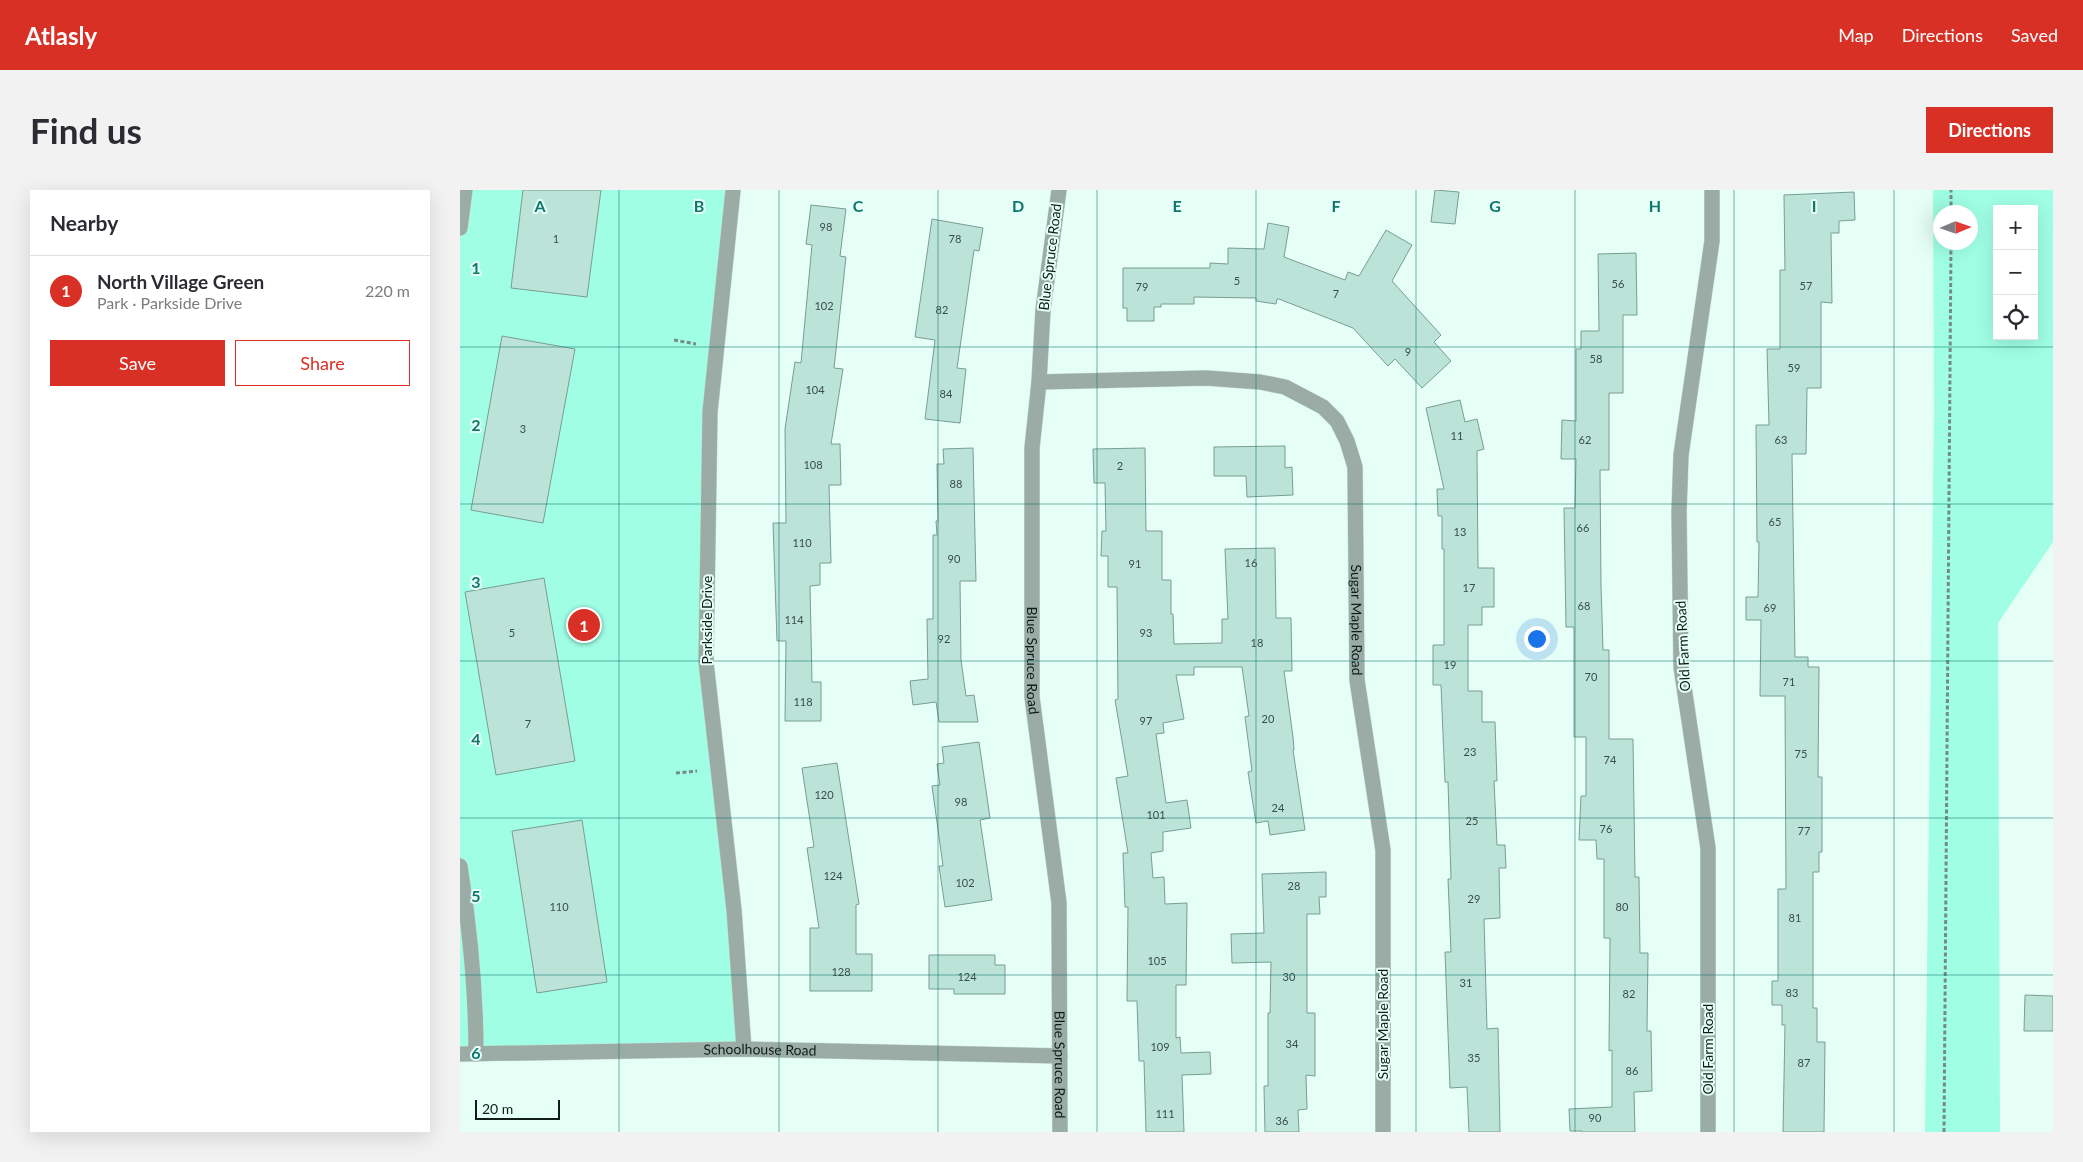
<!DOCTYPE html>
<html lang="en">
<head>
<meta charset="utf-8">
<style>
	:root { --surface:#fff; --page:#f2f2f3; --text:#2b2b33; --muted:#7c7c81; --line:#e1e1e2; --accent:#d93025 }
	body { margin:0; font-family:Lato,sans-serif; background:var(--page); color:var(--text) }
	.controls { position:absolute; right:15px; top:15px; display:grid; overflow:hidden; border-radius:0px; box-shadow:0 5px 20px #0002 }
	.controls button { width:45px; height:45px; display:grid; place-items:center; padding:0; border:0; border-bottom:1px solid var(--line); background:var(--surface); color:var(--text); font:25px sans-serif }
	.compass { position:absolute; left:1473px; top:15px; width:45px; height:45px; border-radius:50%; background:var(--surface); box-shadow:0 5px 20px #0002; rotate:88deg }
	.scale { position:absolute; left:15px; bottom:12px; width:85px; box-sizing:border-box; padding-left:5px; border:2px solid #0e1d19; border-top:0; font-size:14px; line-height:18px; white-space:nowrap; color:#0e1d19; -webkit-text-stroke:4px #e5fef6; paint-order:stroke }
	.you { position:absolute; left:1076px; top:448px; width:18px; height:18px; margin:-12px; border:4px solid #fff; border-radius:50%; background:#1a73e8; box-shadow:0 0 0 8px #1a73e833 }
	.badge { display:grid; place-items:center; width:32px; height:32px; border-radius:50%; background:var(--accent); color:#fff; font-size:16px; font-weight:700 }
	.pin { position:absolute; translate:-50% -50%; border:2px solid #fff; box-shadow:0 1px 5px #0006 }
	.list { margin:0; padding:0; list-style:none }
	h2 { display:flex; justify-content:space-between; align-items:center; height:65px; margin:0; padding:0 20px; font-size:21px }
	h2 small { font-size:16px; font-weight:400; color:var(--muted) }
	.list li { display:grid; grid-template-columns:32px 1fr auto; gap:15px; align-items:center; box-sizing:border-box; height:70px; padding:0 20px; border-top:1px solid var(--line) }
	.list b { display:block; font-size:19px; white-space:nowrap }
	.list p { margin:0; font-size:16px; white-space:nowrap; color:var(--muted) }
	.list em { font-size:16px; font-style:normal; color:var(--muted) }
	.actions { display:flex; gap:10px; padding:15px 20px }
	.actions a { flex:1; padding:11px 0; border:1px solid var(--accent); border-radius:0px; text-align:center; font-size:18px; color:var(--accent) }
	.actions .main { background:var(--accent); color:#fff }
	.icon { flex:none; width:28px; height:28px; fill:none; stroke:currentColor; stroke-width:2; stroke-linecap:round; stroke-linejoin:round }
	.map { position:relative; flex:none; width:1593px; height:942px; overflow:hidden; border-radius:0px }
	header { display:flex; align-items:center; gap:30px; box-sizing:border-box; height:70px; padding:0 25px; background:var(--accent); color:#fff }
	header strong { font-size:24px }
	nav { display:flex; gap:28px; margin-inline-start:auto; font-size:18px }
	.intro { display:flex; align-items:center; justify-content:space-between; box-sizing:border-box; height:120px; padding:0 30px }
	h1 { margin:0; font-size:35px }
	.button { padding:12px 22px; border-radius:0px; background:var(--accent); color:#fff; font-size:18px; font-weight:700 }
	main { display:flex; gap:30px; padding:0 30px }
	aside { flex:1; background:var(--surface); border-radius:0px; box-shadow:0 5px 20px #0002 }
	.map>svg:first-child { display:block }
</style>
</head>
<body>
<header>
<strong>Atlasly</strong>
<nav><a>Map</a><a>Directions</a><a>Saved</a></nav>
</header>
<div class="intro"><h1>Find us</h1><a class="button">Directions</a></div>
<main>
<aside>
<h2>Nearby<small></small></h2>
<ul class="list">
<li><span class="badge">1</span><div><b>North Village Green</b><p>Park · Parkside Drive</p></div><em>220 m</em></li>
</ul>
<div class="actions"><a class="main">Save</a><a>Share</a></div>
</aside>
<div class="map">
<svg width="1593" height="942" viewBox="0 0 1593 942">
	<rect width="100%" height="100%" fill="#e5fef6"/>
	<!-- green -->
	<g fill="#9ffee4" fill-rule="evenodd">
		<path d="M 0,0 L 270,0 L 246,223 L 249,525 L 284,859 L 0,862 Z"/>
		<path d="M 1473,0 L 1593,0 L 1593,352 L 1538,433 L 1540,942 L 1465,942 L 1474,221 ZM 1537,19 L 1574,19 L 1574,146 L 1537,146 ZM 1480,22 L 1510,22 L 1510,52 L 1480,52 Z"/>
	</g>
	<!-- building -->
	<g fill="#bbe3d7" stroke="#789e93">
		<path d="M 63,0 L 141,0 L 127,107 L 51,98 Z"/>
		<path d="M 975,0 L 999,2 L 995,34 L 971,32 Z"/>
		<path d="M 1394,2 L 1395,30 L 1379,31 L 1379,43 L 1371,43 L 1372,113 L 1361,112 L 1361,198 L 1347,198 L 1346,264 L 1332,264 L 1335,467 L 1348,467 L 1348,477 L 1359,477 L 1358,587 L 1362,587 L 1362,662 L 1359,662 L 1359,682 L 1353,682 L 1353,818 L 1357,818 L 1357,852 L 1365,852 L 1364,942 L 1323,942 L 1325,835 L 1322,835 L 1322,815 L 1312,815 L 1312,791 L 1318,791 L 1318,699 L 1326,699 L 1325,506 L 1300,506 L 1301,430 L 1286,430 L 1286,407 L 1298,407 L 1299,352 L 1297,352 L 1296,235 L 1309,235 L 1307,159 L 1320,159 L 1320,80 L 1325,80 L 1324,5 Z"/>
		<path d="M 351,15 L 386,19 L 380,66 L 386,67 L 374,178 L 383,179 L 371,254 L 380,254 L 381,295 L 369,295 L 371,373 L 360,373 L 360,395 L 350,396 L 352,492 L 361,492 L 361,531 L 325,531 L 326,451 L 317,451 L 313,333 L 326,333 L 325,239 L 335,172 L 341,173 L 352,55 L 346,54 Z"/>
		<path d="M 472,29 L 523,38 L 519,61 L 514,60 L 497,178 L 506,179 L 500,233 L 465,229 L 475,150 L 455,147 Z"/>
		<path d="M 808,33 L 829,37 L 824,67 L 885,90 L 888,82 L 899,86 L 926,40 L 952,55 L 932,91 L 981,145 L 974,152 L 991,171 L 962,198 L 935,169 L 928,176 L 893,138 L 819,109 L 817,109 L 816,114 L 796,111 L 796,108 L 734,107 L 734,114 L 701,114 L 701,117 L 694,117 L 694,131 L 667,131 L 667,118 L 663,118 L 663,78 L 750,78 L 750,73 L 768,74 L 768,58 L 804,59 Z"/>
		<path d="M 1176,63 L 1177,125 L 1163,125 L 1163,203 L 1149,203 L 1149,280 L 1140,280 L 1141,395 L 1143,460 L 1149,460 L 1149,549 L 1173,549 L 1175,687 L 1179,687 L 1180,763 L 1188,763 L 1187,841 L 1191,841 L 1192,901 L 1174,902 L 1175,942 L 1122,942 L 1122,941 L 1110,941 L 1109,919 L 1152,917 L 1152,860 L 1149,861 L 1150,748 L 1144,748 L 1144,669 L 1137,669 L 1136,650 L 1119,650 L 1121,606 L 1126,606 L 1126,547 L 1114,547 L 1114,437 L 1106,437 L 1104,318 L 1115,318 L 1116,269 L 1101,269 L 1102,230 L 1116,231 L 1116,159 L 1121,159 L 1121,141 L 1139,141 L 1138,64 Z"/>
		<path d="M 42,146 L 115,159 L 83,333 L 11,320 Z"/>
		<path d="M 1000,210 L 1005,232 L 1017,229 L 1024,259 L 1017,261 L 1018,378 L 1034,378 L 1034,417 L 1022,417 L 1022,435 L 1008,435 L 1008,501 L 1022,501 L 1022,532 L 1035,532 L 1037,591 L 1034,591 L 1037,655 L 1045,655 L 1046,678 L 1039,678 L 1040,728 L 1024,729 L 1027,839 L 1038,838 L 1040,942 L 1009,942 L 1007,897 L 990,898 L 985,762 L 991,762 L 988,689 L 991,689 L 988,592 L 985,592 L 981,495 L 973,495 L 973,455 L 984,455 L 984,359 L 982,359 L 982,326 L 978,326 L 977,299 L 984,299 L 966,218 Z"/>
		<path d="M 825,256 L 825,278 L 832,277 L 833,305 L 787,307 L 786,286 L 754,286 L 754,257 Z"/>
		<path d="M 513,258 L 516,391 L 500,391 L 501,470 L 506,506 L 514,505 L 518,532 L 479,532 L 476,512 L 453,515 L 450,491 L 468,489 L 467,429 L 473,429 L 473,345 L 477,345 L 476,331 L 478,331 L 477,274 L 484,274 L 483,259 Z"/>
		<path d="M 685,258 L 686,341 L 702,341 L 702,390 L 711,390 L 711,424 L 713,424 L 714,454 L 762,453 L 762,429 L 768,429 L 765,359 L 815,358 L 816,428 L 831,428 L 832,481 L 824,481 L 833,547 L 834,560 L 833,560 L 845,640 L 810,645 L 808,631 L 796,633 L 788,582 L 792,581 L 785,527 L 789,526 L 782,477 L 734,477 L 734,485 L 716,485 L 724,529 L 703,533 L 704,543 L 696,544 L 706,613 L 727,610 L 731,638 L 703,642 L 703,661 L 691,663 L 693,688 L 704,687 L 705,714 L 727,713 L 726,795 L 716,795 L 716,848 L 720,847 L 721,863 L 750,862 L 751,884 L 722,885 L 724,942 L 686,942 L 684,871 L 679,871 L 677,811 L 667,811 L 668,717 L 665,717 L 663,663 L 668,663 L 656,588 L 668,586 L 655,510 L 658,509 L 657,397 L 648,397 L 648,366 L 641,366 L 642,341 L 646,341 L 645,293 L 634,293 L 633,259 Z"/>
		<path d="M 84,388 L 115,571 L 36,585 L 5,402 Z"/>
		<path d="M 519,552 L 530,628 L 520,630 L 532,710 L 485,717 L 479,676 L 483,676 L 472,596 L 480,595 L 477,574 L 484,573 L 482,557 Z"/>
		<path d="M 377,573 L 399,714 L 396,715 L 396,764 L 412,764 L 412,801 L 350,801 L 350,738 L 359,738 L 347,658 L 354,657 L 342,578 Z"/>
		<path d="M 122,630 L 147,792 L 77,803 L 52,641 Z"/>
		<path d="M 866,682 L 866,707 L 859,707 L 860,724 L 847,724 L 847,823 L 855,823 L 855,886 L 846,885 L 847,919 L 838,920 L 839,942 L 805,942 L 804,896 L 808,896 L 808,823 L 810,823 L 811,772 L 772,773 L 771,744 L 804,743 L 802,684 Z"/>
		<path d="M 469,765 L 535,765 L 535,775 L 545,775 L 545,804 L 494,804 L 494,799 L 469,799 Z"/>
		<path d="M 1565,805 L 1593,806 L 1593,841 L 1564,841 Z"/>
	</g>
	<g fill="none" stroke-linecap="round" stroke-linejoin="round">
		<defs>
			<g id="street">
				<path d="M 273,0 L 250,222 L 246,472 L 274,720 L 284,859"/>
				<path id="s1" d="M 599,0 L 583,120 L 579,192 L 572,258 L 572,507 L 599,713 L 600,942"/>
				<path d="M 0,38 L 5,0"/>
				<path id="s2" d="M 579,192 L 746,188 L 800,192 L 825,197 L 863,217 L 877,231 L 887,251 L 895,277 L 897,490 L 923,660 L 923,942"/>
				<path d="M 0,676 C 10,739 16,800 16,864"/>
				<path id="s3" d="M 0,864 L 284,859 L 600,866"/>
				<path d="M 1248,942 L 1248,658 L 1221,477 L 1219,322 L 1221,265 L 1252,51 L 1252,0"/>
			</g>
		</defs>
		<!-- street casing -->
		<use href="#street" stroke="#c3dad3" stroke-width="16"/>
		<!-- path -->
		<g stroke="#778b85" stroke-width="3" stroke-dasharray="4 2.5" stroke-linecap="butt">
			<path d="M 1491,22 L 1491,0"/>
			<path d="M 214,150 L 236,154"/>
			<path d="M 216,583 L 237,581"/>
			<path d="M 1484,942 L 1491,52"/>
		</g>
		<!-- street -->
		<use href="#street" stroke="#9baca6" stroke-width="15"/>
	</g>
	<!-- grid -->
	<path fill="none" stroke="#0f766e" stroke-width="1" stroke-opacity="0.55" d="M 159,0 L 159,942M 319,0 L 319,942M 478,0 L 478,942M 637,0 L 637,942M 796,0 L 796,942M 956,0 L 956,942M 1115,0 L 1115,942M 1274,0 L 1274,942M 1434,0 L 1434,942M 0,157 L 1593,157M 0,314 L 1593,314M 0,471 L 1593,471M 0,628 L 1593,628M 0,785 L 1593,785"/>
	<g text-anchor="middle" stroke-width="4" stroke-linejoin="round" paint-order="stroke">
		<!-- number labels -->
		<g font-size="11" fill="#394e48">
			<text x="366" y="41">98</text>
			<text x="96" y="53">1</text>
			<text x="495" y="53">78</text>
			<text x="777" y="95">5</text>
			<text x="1158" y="98">56</text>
			<text x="1346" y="100">57</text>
			<text x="682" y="101">79</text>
			<text x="876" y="108">7</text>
			<text x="364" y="120">102</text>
			<text x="482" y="124">82</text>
			<text x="948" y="166">9</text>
			<text x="1136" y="173">58</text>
			<text x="1334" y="182">59</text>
			<text x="355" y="204">104</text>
			<text x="486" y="208">84</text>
			<text x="63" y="243">3</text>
			<text x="997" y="250">11</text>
			<text x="1125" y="254">62</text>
			<text x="1321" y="254">63</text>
			<text x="353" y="279">108</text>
			<text x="660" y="280">2</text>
			<text x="496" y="298">88</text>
			<text x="1315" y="336">65</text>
			<text x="1123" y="342">66</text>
			<text x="1000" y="346">13</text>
			<text x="342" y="357">110</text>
			<text x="494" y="373">90</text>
			<text x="791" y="377">16</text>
			<text x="675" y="378">91</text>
			<text x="1009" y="402">17</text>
			<text x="1124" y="420">68</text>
			<text x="1310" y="422">69</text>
			<text x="334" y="434">114</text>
			<text x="52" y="447">5</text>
			<text x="686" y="447">93</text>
			<text x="484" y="453">92</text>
			<text x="797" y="457">18</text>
			<text x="990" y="479">19</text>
			<text x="1131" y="491">70</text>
			<text x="1329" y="496">71</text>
			<text x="343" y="516">118</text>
			<text x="808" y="533">20</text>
			<text x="686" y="535">97</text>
			<text x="68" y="538">7</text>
			<text x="1010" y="566">23</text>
			<text x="1341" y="568">75</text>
			<text x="1150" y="574">74</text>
			<text x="364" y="609">120</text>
			<text x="501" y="616">98</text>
			<text x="818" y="622">24</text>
			<text x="696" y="629">101</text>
			<text x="1012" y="635">25</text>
			<text x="1146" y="643">76</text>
			<text x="1344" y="645">77</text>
			<text x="373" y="690">124</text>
			<text x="505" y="697">102</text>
			<text x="834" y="700">28</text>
			<text x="1014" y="713">29</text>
			<text x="99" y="721">110</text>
			<text x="1162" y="721">80</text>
			<text x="1335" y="732">81</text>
			<text x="697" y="775">105</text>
			<text x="381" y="786">128</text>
			<text x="507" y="791">124</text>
			<text x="829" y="791">30</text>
			<text x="1006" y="797">31</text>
			<text x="1332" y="807">83</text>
			<text x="1169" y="808">82</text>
			<text x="832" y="858">34</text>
			<text x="700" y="861">109</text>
			<text x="1014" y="872">35</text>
			<text x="1344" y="877">87</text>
			<text x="1172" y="885">86</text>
			<text x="705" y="928">111</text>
			<text x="1135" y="932">90</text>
			<text x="822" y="935">36</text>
		</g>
		<!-- street labels -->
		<g font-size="14" fill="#0e1d19" stroke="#e5fef6">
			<text transform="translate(590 67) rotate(-83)" y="5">Blue Spruce Road</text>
			<text transform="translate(247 430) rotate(-90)" y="5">Parkside Drive</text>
			<text dy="5" stroke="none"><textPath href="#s2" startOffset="512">Sugar Maple Road</textPath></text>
			<text transform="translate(1223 456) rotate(-93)" y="5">Old Farm Road</text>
			<text dy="5" stroke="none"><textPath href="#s1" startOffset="472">Blue Spruce Road</textPath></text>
			<text transform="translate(923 834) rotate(-90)" y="5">Sugar Maple Road</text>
			<text transform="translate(1248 859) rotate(-90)" y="5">Old Farm Road</text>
			<text dy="5" stroke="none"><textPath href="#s3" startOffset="300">Schoolhouse Road</textPath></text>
			<text dy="5" stroke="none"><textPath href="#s1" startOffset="878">Blue Spruce Road</textPath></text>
		</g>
	</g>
	<g font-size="16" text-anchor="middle" font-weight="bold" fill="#0f766e" stroke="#e5fef6" stroke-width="4" stroke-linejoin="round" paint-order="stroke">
		<text x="80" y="22">A</text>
		<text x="239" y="22">B</text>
		<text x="398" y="22">C</text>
		<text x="558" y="22">D</text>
		<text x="717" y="22">E</text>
		<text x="876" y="22">F</text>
		<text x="1035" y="22">G</text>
		<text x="1195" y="22">H</text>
		<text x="1354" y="22">I</text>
		<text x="16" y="84">1</text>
		<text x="16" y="241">2</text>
		<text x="16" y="398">3</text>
		<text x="16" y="555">4</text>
		<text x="16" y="712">5</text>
		<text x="16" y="869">6</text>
	</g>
</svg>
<div class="controls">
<button>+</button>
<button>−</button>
<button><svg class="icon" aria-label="locate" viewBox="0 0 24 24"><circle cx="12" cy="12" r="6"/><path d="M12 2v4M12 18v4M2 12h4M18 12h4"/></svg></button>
</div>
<svg class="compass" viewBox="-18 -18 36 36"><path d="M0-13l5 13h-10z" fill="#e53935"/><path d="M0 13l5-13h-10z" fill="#7c7c81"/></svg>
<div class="scale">20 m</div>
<div class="you"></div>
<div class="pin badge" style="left:124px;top:435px">1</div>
</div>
</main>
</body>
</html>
